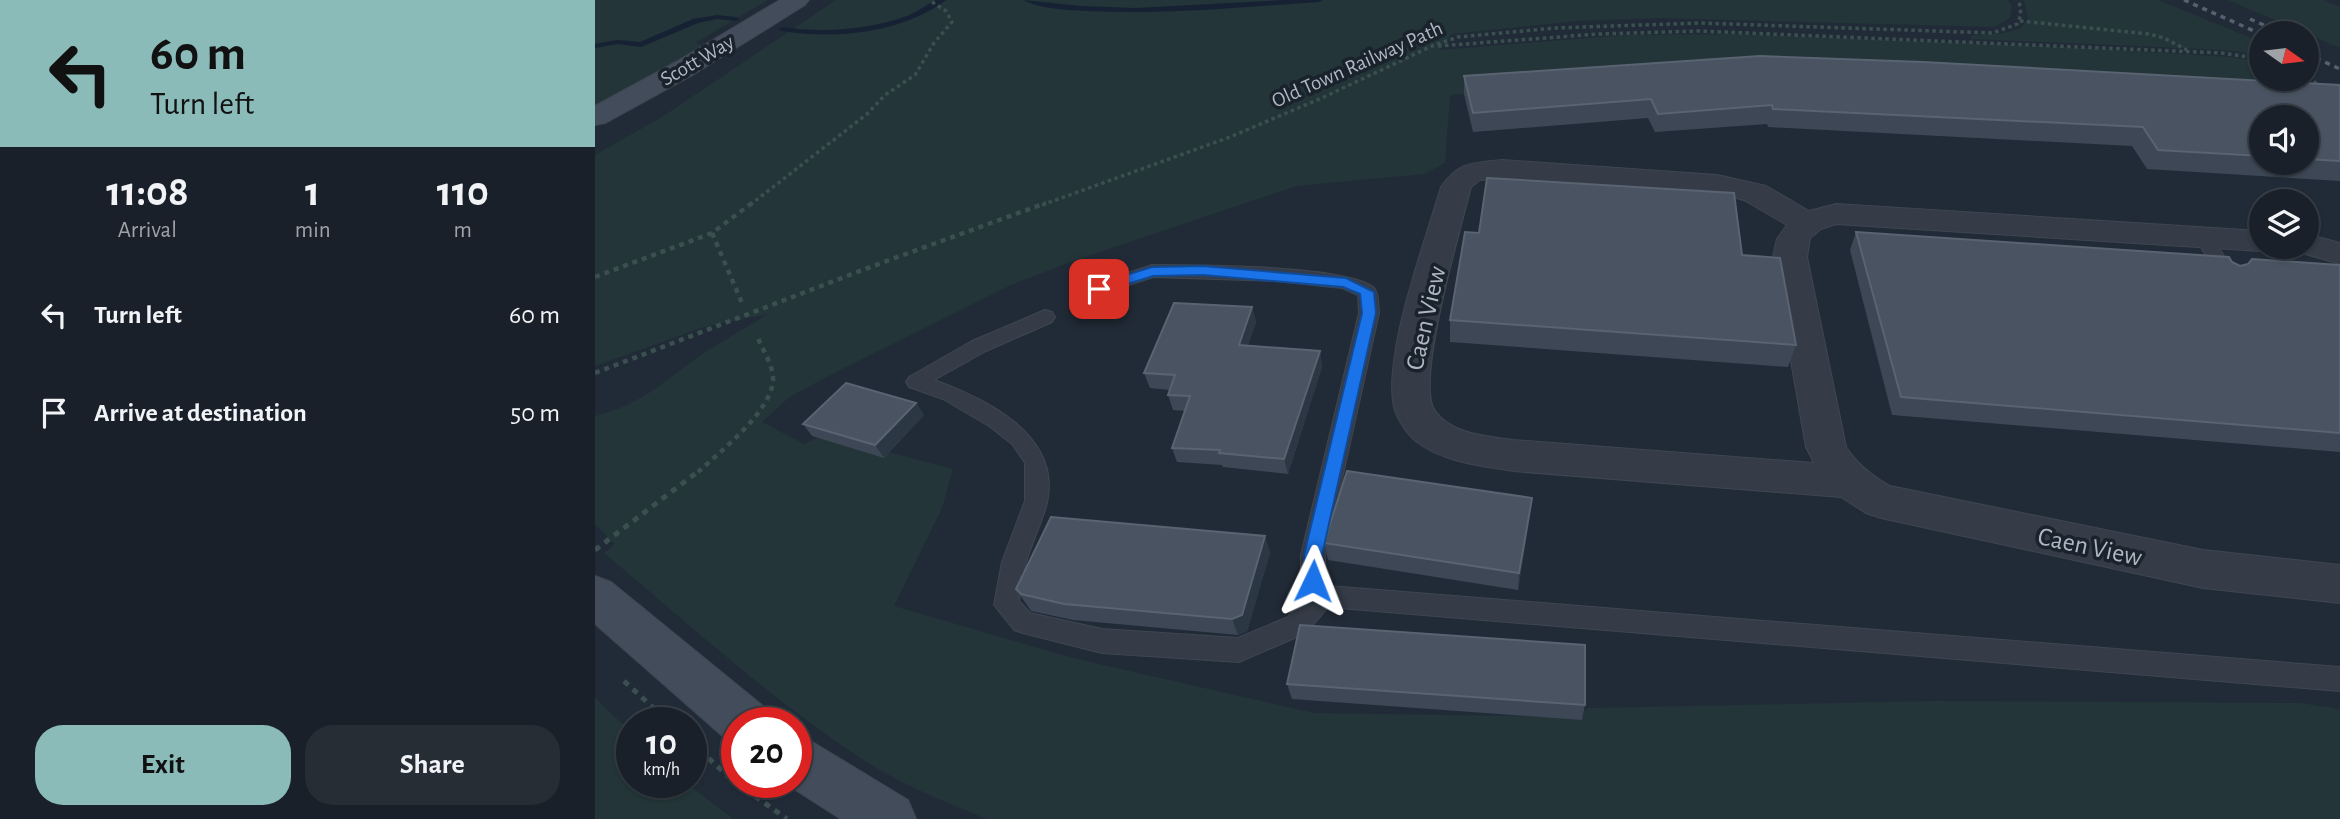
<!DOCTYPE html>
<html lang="en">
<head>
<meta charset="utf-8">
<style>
  body { margin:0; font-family:"Alegreya Sans",sans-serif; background:#262d35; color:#f1f3f6; height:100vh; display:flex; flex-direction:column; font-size:26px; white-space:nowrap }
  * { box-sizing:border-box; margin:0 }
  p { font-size:23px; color:#9fa3a8 }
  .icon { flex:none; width:38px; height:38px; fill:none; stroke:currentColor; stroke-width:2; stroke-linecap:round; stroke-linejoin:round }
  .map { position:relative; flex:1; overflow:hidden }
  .details { display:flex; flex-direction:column; background:#192029; width:595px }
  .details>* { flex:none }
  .top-card { background:#8bbbb9; color:#111; overflow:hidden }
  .needle { width:46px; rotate:104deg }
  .controls { position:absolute; left:1654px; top:21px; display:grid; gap:14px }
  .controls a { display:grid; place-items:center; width:70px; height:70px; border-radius:50%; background:#192029; box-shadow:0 2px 5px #0004,0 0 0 2px #373e46; font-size:35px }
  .speed { position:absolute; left:21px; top:707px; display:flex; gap:14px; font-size:35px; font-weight:700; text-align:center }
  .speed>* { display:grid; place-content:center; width:91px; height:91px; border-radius:50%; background:#192029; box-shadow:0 2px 5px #0004,0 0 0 2px #373e46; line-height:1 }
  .speed small { font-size:18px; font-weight:400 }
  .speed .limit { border:10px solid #d22; background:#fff; color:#111 }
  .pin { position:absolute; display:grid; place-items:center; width:60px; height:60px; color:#fff; margin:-30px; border-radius:14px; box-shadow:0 4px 10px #0006 }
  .me { position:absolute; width:77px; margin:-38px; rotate:2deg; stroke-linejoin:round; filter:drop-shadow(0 0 5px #0008) }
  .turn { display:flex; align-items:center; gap:24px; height:147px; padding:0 35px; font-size:32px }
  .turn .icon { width:91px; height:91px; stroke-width:2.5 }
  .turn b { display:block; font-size:49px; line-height:60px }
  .eta { display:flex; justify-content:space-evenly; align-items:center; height:119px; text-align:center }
  .eta b { font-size:42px; font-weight:600; line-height:49px }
  .button { display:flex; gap:14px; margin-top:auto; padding:14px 35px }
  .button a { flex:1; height:80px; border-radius:28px; background:#8bbbb9; color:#111; font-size:28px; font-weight:600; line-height:80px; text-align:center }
  .button a+a { background:#262d35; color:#f1f3f6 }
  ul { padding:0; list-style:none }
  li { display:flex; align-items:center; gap:21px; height:98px; padding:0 35px }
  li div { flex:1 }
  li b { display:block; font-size:26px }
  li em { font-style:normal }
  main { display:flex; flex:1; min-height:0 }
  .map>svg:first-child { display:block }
</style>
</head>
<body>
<main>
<section class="details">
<div class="top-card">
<div class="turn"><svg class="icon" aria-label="left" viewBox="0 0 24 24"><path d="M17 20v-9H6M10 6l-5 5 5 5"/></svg><div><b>60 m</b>Turn left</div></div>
</div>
<div class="eta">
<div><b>11:08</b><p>Arrival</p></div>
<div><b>1</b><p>min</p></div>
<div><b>110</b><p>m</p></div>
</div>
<ul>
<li><svg class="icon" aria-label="left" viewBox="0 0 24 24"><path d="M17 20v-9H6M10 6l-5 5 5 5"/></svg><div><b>Turn left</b></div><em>60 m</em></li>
<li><svg class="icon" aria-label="arrive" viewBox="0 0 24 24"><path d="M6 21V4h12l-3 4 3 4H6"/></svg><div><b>Arrive at destination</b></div><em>50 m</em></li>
</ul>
<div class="button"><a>Exit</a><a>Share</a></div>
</section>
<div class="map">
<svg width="1745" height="819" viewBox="0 0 1745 819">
  <rect width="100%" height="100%" fill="#212b37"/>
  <g fill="#233538">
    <path d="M0,0H173L100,43L111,46L0,107Z"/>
    <path d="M241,0H1413L1417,6L1415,18L1399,27L1065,18L981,21L857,34L845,50L1030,35L1141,34L1487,48L1636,57L1666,62V79H1707L1745,97L1005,81L855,95L850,163L829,174L701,186L481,260L416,285L247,369L196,396L167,422L209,444L229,435L358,469L347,508L299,606L478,658L719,713L981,717L993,708L1341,701L1706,703L1745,709V819H392C350,802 305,784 267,759C175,699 93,623 9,553L20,544L0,524V416C48,405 73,377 112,351C132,338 153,326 173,314L109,327L0,366V155L67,117Z"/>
    <path d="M1429,0H1563L1666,42V56L1641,51L1610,49L1376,39L1375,36L1409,33L1426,28L1433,18Z"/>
    <path d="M1633,0H1729L1745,7V48Z"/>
    <path d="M0,698L37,733V782H90L138,819H0Z"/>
  </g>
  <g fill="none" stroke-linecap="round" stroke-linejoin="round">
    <g fill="#162233" fill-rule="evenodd">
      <path d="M341,0H351C307,33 240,40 187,31L183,29L187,27C228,33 273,30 312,16C322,12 331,5 341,0Z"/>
      <path d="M428,0L486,6L540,8L690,0H728L724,2C647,7 569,15 491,11C472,10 445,9 428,0Z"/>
      <path d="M122,15L141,17L145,19L141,21L122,19L103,23L46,47L22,44L0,48V44L22,40L45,42L98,19Z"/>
    </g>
    <defs>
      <g id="lane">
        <path d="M1609,232L1615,234L1641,275L1638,279L1632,281L1626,279L1600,238Z"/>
        <path d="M557,265C599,265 749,265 778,287C784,292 783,306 784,313L730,555V579L734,586L1745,667V691L733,607L711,633L644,662L507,653L428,633L419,630L399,605L407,562L430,501V463L417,444L394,426L348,399L314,387L311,382L314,377L377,341L450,310L457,312L460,317L457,322L391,351L339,380C391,399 467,435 452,503C447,522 438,540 432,559C428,572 426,587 424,601L435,613L507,629L643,638L693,617L713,594L706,581V555L764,313L763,295L747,288L681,281L558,277L504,295L497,293L495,289L497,285Z"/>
      </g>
      <g id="street">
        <path d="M907,160L1122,175L1171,186L1214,211L1241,204L1666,231V247L1677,248L1666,251L1241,224L1226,229L1215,238L1212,257L1251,447C1262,464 1277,476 1295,486L1608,550L1745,565V603L1608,588L1286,518L1271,513L1246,497L918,471C887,466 848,462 822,442C811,433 799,415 798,401C791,346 830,242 846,187C864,161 878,163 907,160ZM907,178L1122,193L1149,200L1192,225L1182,239L1178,257L1211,447L1219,463L918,440C892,436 858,435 840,411C819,384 867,224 876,187L885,180Z"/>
        <path d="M1712,234L1745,243V264L1700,251L1698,247H1712Z"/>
      </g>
      <g id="secondary">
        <path d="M185,0H214L210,5L99,74L10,123L0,125V106L81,62Z"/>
        <path d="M0,576L16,582L168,706L175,723H142V744L132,740L0,624Z"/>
        <path d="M201,736L219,743L313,800L321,819H246L188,782H201Z"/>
      </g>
    </defs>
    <use href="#lane" stroke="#3e4651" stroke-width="2"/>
    <use href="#street" stroke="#3e4651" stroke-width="2"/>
    <use href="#secondary" stroke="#3e4651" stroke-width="2"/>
    <g stroke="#3c4f50" stroke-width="3.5" stroke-dasharray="3.5 3.5" stroke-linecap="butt">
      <path d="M1425,21L1554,34L1569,38L1592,50"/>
      <path d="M843,46L1004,34L1104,31L1627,53L1666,59"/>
      <path d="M1712,79L1728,86"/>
      <path d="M155,205L272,114L290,95L320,75L339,43L357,22L351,11L334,0"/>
      <path d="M447,205L635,137L729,97L837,46L863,37L960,28L1105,23L1398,33L1422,24L1426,15L1424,0"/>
    </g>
    <g stroke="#3c4f50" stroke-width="4.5" stroke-dasharray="5 5" stroke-linecap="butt">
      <path d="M117,233L147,303"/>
      <path d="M0,277L117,233L157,203"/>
      <path d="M0,373L278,266L451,203"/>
      <path d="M103,472C125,452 178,410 178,379C178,365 168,351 163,338"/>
    </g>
    <g stroke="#3c4f50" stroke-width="5" stroke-dasharray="6 6" stroke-linecap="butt">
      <path d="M0,550L105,470"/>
      <path d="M29,681L75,723"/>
      <path d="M96,742L136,779L192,819"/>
    </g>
    <use href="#lane" fill="#353c47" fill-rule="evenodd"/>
    <use href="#street" fill="#353c47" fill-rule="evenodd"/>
    <use href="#secondary" fill="#434c5a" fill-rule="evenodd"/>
    <g stroke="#57606e" stroke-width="3.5" stroke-dasharray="5 5" stroke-linecap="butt">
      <path d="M1589,0L1666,34"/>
      <path d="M1655,19L1687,33"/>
      <path d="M1712,54L1745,69"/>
    </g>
  </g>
  <g fill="#3d4755" fill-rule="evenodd">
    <path d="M869,76L1745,85V181L1552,169L1537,146L1173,127L1172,124L1060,132L1053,118L878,132L869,94ZM1666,117H1712V163H1666Z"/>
    <path d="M1261,232L1637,262L1645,266L1745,265V452L1297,415L1255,250Z"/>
    <path d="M1147,255L1201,345L1193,367L855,342V320Z"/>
    <path d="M657,307L661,322L653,345L725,351L727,367L693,474L628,467L627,465L582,462L577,448L590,411L578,410L573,395L575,390L555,388L549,373Z"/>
    <path d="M321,403L329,415L289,458L217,436L208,424Z"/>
    <path d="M935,515L923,590L733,560L729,543Z"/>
    <path d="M670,536L675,553L652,631L643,635L478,620L436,611L421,589Z"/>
    <path d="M692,684L990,705L987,720L697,699Z"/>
  </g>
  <g fill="#2c3744">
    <path d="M657,307L661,322L648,360L644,345Z"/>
    <path d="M725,351L727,367L693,474L689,459Z"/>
    <path d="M321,403L329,415L289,458L280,445Z"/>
    <path d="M937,498L935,515L923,590L924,573Z"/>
    <path d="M670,536L675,553L652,631L643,635L637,619Z"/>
  </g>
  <g fill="#495361" stroke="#596371" stroke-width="2">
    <path d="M1165,56L1328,62L1745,85V161L1712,159V117H1666V156L1563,150L1548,127L1178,109L1177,105L1063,114L1056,99L878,113L869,76Z"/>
    <path d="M892,178L1139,193L1147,255L1185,258L1201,345L855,320L870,232L884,233Z"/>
    <path d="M1261,232L1634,257L1637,262L1645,266L1653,264L1657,259L1745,265V433L1306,397Z"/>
    <path d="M579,303L657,307L644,345L725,351L689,459L624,453L625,450L577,448L595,396L573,395L580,375L549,373Z"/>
    <path d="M251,383L321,403L280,445L208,424Z"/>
    <path d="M752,471L937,498L924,573L729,543Z"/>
    <path d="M456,517L670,536L647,615L637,619L469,604L426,594L421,589Z"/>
    <path d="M705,625L990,645V705L692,684Z"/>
  </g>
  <path fill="#1a73e8" stroke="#114b97" stroke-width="2" d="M608,266L751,278L779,292L781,313L727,555L728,581L725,586L718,589L712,586L709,581V555L767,313L765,294L748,287L608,275L558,276L504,293L497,289L499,285L557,267Z"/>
  <g text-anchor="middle" stroke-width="7" stroke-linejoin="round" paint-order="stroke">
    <g font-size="21" fill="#afb7c4" stroke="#1a222c">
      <text transform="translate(102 60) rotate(-30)" y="7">Scott Way</text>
      <text transform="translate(762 64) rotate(-24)" y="7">Old Town Railway Path</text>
    </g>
    <g font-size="26" fill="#afb7c4" stroke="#1a222c">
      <text transform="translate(830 318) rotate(-77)" y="9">Caen View</text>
      <text transform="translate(1495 546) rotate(12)" y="9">Caen View</text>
    </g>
  </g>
</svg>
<div class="controls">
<a><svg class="needle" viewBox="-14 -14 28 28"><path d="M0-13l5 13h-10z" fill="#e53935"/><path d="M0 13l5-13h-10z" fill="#9fa3a8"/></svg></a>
<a><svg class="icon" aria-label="sound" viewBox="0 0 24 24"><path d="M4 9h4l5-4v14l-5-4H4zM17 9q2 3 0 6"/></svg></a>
<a><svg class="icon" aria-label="layers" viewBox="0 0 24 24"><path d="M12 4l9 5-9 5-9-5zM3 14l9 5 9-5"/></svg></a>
</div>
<div class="speed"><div>10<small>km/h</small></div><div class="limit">20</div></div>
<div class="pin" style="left:504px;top:289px;background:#d93025"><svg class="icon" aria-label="arrive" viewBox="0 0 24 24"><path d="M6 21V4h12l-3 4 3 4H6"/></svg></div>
<svg class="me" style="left:718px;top:581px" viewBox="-20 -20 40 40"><path d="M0-17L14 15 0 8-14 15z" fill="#1a73e8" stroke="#fff" stroke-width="4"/></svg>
</div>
</main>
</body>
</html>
